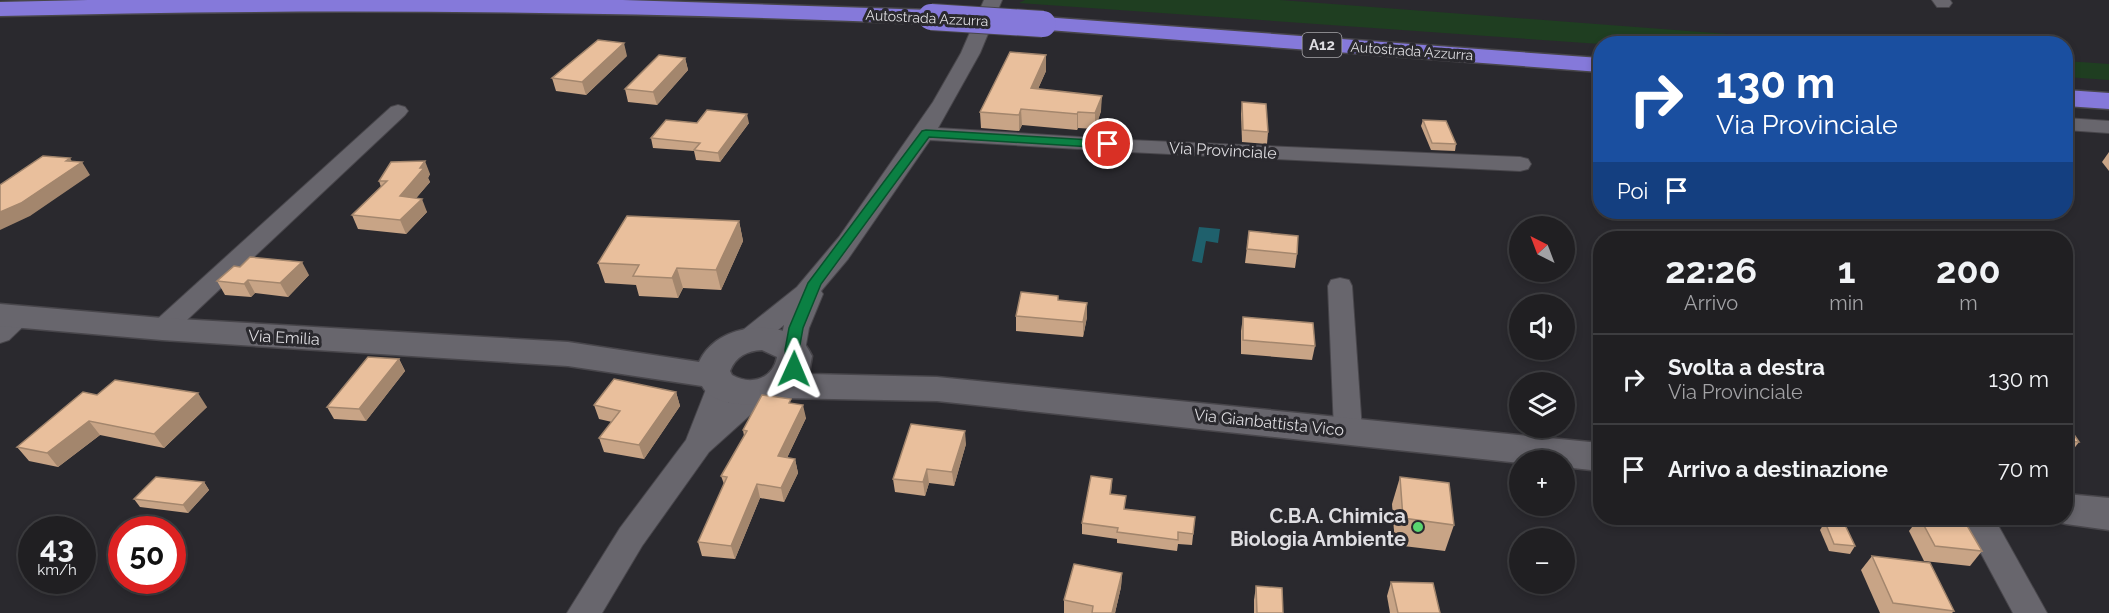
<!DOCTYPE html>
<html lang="it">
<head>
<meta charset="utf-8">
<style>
  body { margin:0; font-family:Raleway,sans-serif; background:#2d2c2f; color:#f1f3f6; height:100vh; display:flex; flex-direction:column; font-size:22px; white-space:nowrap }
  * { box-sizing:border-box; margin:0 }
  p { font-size:20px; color:#a2a2a5 }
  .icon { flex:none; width:33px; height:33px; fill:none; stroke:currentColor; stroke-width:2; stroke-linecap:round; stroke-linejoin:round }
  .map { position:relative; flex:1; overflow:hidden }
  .side { position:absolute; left:1593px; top:231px; width:480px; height:294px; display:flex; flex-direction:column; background:#201f22; border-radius:24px; box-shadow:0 3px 9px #0003,0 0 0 2px #3d3d40 }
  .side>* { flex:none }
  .guide { position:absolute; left:1593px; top:36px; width:480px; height:183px; border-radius:24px; box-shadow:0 3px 9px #0003,0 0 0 2px #3d3d40; background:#1a4fa0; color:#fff; overflow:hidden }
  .needle { width:39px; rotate:318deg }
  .tools { position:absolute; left:1509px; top:216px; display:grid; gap:12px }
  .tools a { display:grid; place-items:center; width:66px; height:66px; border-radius:50%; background:#201f22; box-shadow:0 3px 9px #0003,0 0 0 2px #3d3d40; font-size:30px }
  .speed { position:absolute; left:18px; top:516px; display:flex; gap:12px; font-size:30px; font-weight:700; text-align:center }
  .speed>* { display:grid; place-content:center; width:78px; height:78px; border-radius:50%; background:#201f22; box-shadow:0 3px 9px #0003,0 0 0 2px #3d3d40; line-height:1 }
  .speed small { font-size:15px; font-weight:400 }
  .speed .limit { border:9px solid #d22; background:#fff; color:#111 }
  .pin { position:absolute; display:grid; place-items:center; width:51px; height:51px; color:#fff; margin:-26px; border:3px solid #fff; border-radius:50%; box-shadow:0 2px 6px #0007 }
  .me { position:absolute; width:66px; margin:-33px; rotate:1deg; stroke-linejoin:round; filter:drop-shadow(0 0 4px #0008) }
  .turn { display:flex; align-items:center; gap:21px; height:126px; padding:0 24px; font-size:27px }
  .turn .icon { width:78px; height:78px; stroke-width:2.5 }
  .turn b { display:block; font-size:42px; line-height:51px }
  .then { display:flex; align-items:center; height:57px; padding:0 24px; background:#0003; gap:12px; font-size:22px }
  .eta { display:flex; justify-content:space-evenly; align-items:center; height:102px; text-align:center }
  .eta b { font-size:36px; font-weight:700; line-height:42px }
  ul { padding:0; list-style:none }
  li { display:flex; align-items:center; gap:18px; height:90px; padding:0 24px; border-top:2px solid #3d3d40 }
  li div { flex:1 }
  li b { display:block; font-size:22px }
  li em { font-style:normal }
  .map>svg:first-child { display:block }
</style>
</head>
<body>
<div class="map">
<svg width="2109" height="613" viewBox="0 0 2109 613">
  <rect width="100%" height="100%" fill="#2a292e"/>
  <g fill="#1f3e21">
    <path d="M1025,0H1280L1847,43L1600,44L1019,3Z"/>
    <path d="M2066,61L2109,64V80L2066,77Z"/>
  </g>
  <path fill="#1f606c" d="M1199,227L1220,229L1218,243L1206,241L1202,263L1192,261Z"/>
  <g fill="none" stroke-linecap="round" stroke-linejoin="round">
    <defs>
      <g id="minor">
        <path d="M984,0H1002L980,53L938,128L1129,140L1520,157L1528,159L1531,164L1528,169L1520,171L1129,152L930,140L848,259L821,291L823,294L809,328L805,350L801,356L792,359L783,356L779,350L784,325C770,336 757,351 738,346L734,340L738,334L797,287L839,237L933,102L961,53Z"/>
        <path d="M1932,0H1950L1952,3L1949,7H1937Z"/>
        <path d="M398,105L405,107L408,111L405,115L171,335L162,338L153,335L149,329L153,323L391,107Z"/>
        <path d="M2066,118L2109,121V133L2066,130Z"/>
        <path d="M1340,278L1349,280L1352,286L1362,430L1358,437L1348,440L1338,437L1334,430L1328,286L1331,280Z"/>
        <path d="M20,309L29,311L33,317L9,340L0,343V320L11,311Z"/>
        <path d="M720,376L730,379L734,386L728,403C741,391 750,380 768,385L772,392L768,399L709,452L642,546L602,613H567L620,528L686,440L710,379Z"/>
        <path d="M1962,518H1994L2047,613H2013Z"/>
      </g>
      <g id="secondary">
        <path d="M0,304L162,318L568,342L699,362C715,327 766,319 798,337C804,341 809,350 812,356L809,374L937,377L1600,443V471L1564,467V460H1520V463L937,401L781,398C760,407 715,409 702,386L568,366L162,340L0,326ZM762,350L777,357C773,379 751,386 732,375L730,371C736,356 747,351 762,350Z"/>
        <path d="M2066,494L2109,498V530L2066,524L2052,520L2051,518H2066Z"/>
      </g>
      <g id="motorway">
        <path d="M88,0H623L931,10L939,12L943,17L939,22L931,24C621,11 311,8 0,16V2Z"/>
        <path d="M1043,17L1600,58V72L1035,29L1031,24L1035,19Z"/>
        <path d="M2066,90L2109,93V109L2066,106Z"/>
      </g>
    </defs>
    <use href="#minor" stroke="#48464b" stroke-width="2"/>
    <use href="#secondary" stroke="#48464b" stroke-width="3"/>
    <use href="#motorway" stroke="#48464b" stroke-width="3"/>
    <use href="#minor" fill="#68666d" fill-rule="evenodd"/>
    <use href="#secondary" fill="#68666d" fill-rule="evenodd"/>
    <use href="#motorway" fill="#8579da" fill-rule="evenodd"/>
    <defs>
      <path id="motorway-bridge" d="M931,17L1043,24"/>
    </defs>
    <use href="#motorway-bridge" stroke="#48464b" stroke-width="28" stroke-linecap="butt"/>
    <use href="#motorway-bridge" stroke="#8579da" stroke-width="26"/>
  </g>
  <g fill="#c8a486">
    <path d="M1046,55V71L1038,89L1101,111L1095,129L1078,128L1077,130L1022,125L1019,131L981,128L980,112Z"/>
    <path d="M627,56L586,95L556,91L552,78Z"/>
    <path d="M685,58L688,70L657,105L628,102L625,89Z"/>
    <path d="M1242,102L1268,132L1267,144L1242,142L1241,114Z"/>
    <path d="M1423,120L1456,144L1455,151L1431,150L1421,126Z"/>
    <path d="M697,123H749L720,162L696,160L694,151L653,148L651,138Z"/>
    <path d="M2109,152V171L2102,162Z"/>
    <path d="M430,174L428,178L430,182L416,198L427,212L406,234L358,229L352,215L381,187L379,181Z"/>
    <path d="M739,221L743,241L721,290L683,288L678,298L639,296L636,285L605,283L598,263Z"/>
    <path d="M1249,231L1297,254L1295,268L1245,263Z"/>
    <path d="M309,275L288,297L255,293L251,297L225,295L217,281Z"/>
    <path d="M1058,300L1087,303V317L1083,337L1016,331V316Z"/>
    <path d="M1243,317L1315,346L1312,360L1241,354V331Z"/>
    <path d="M399,359L405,371L366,421L334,419L327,407Z"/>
    <path d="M676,392L680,406L644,459L604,452L599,438L612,422L599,419L594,405Z"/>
    <path d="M97,395L207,407L164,448L100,435L58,467L29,461L17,447Z"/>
    <path d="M792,403L806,418L787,458L795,459L798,473L784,502L760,498L735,559L702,556L698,542L724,484L721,476L744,436L743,430Z"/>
    <path d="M2066,423L2079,442L2066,459Z"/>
    <path d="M966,444L954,486L929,483L925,496L895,492L893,479Z"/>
    <path d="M1400,477L1454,525L1445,551L1395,545L1392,504Z"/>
    <path d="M1112,479L1111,494L1125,509L1195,517L1192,545L1178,544L1177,551L1117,543V539L1082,534V523Z"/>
    <path d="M204,482L209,490L188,513L140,507L134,499Z"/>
    <path d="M1919,518H1927L1982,551L1970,566L1924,561L1909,531Z"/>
    <path d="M1825,522L1855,546L1850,554L1829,551L1820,530Z"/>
    <path d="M1872,556L1954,611L1952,613H1880L1861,570Z"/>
    <path d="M1122,573L1121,587L1115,613H1064V600Z"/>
    <path d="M1391,582L1440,613H1390L1387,596Z"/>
    <path d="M1256,586L1283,613H1254V600Z"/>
  </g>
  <g fill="#a3866d">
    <path d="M624,43L627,56L586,95L582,82Z"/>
    <path d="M1046,55V71L1031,104V88Z"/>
    <path d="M685,58L688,70L657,105L653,92Z"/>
    <path d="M1102,96L1101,111L1095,129V113Z"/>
    <path d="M1021,109L1022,125L1019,131V115Z"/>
    <path d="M1078,112V128L1077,130V114Z"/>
    <path d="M747,114L749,123L720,162L718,153Z"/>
    <path d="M70,158L75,167L82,162L90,175L30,216L0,230V212Z"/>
    <path d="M425,161L430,174L428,178L430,182L406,210L400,196Z"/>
    <path d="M422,199L427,212L406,234L400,220Z"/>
    <path d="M739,221L743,241L721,290L716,270Z"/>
    <path d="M302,262L309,275L288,297L280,283Z"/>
    <path d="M677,268L683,288L678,298L672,278Z"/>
    <path d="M248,280L255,293L251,297L244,284Z"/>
    <path d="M1087,303V317L1083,337V322Z"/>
    <path d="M399,359L405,371L366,421L359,409Z"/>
    <path d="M676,392L680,406L644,459L639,445Z"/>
    <path d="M198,393L207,407L164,448L154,434Z"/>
    <path d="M803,405L806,418L781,470L778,456Z"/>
    <path d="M89,421L100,435L58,467L47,453Z"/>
    <path d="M965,431L966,444L954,486L952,472Z"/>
    <path d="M795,459L798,473L784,502L781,488Z"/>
    <path d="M927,469L929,483L925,496L923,482Z"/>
    <path d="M204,482L209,490L188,513L183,505Z"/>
    <path d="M757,484L760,498L735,559L731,546Z"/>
    <path d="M1122,573L1121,587L1115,613H1112Z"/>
  </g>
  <g fill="#e9bf9c" stroke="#a3866d" stroke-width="1.5">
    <path d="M598,40L624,43L582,82L552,78Z"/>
    <path d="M1010,52L1046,55L1031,88L1102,96L1095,113L1078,112L1077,114L1021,109L1019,115L980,112Z"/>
    <path d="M659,55L685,58L653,92L625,89Z"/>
    <path d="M1242,102L1266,104L1268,132L1243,130Z"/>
    <path d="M707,110L747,114L718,153L694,150L700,143L651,138L666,120L697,123Z"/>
    <path d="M1423,120L1446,121L1456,144L1432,143Z"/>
    <path d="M43,156L70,158L66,161L82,162L21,203L0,212V185Z"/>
    <path d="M425,161L420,168H424L400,196L422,199L400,220L352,215L387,181H379L391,162Z"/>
    <path d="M627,216L739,221L716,270L677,268L672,278L633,276L639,265L598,263Z"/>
    <path d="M1249,231L1298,236L1297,254L1247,249Z"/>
    <path d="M250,257L302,262L280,283L248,280L244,284L217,281L234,266L240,267Z"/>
    <path d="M1021,292L1058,296V300L1087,303L1083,322L1016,316Z"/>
    <path d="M1243,317L1313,323L1315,346L1243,340Z"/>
    <path d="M368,357L399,359L359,409L327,407Z"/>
    <path d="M614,379L676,392L639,445L599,438L620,411L594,405Z"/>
    <path d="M115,380L198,393L154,434L89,421L47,453L17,447L83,392L97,395Z"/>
    <path d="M762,395L791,399L789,403L803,405L778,456L795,459L781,488L757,484L731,546L698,542L727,477L721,476L747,431L743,430Z"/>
    <path d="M2066,423L2079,442L2066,441Z"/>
    <path d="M911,424L965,431L952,472L927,469L923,482L893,479Z"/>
    <path d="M1091,476L1112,479L1110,494L1126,496L1124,509L1195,517L1193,534L1178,532V540L1117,532L1118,528L1082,523Z"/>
    <path d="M156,477L204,482L183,505L134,499Z"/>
    <path d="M1400,477L1449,483L1454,525L1403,518Z"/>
    <path d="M1920,518L1965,522L1982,551L1935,546Z"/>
    <path d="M1825,522L1845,525L1855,546L1834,544Z"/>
    <path d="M1872,556L1930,563L1954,611L1893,603Z"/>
    <path d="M1074,564L1122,573L1112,613H1092L1093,606L1064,600Z"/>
    <path d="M1391,582L1433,583L1440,613H1398Z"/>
    <path d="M1256,586L1282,588L1283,613H1257Z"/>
  </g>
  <path fill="#0b8043" stroke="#07532c" stroke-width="1.5" d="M926,130L1108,141L1114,144L1108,148L929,137L821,284L803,328L799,350L803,362L799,372H788L785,350L789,328L808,283L922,131Z"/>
  <circle fill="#59d56f" stroke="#2a292e" stroke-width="2" cx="1418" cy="527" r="6"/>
  <g text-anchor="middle" stroke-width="6" stroke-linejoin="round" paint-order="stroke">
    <g font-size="14" fill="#dedde1" stroke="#2a292e">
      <text transform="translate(927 18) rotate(3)" y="5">Autostrada Azzurra</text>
      <text transform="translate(1412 51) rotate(4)" y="5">Autostrada Azzurra</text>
    </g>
    <rect fill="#2a292e" stroke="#a8a7ab" stroke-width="1.5" x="1302.5" y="33" width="39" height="24" rx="4.5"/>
    <g font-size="15" font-weight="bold" fill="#dedde1">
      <text x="1322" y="50">A12</text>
    </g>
    <g font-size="16" fill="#dedde1" stroke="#2a292e">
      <text transform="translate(1223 150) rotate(3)" y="6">Via Provinciale</text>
      <text transform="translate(284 337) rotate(3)" y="6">Via Emilia</text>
      <text transform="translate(1269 422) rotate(6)" y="6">Via Gianbattista Vico</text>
    </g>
    <g font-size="20" font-weight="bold" fill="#dedde1" stroke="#2a292e" text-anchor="end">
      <text x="1406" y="523">C.B.A. Chimica<tspan x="1406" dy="23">Biologia Ambiente</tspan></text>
    </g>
  </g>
</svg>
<div class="tools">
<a><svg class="needle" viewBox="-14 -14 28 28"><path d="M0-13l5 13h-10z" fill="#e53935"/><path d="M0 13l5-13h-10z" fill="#a2a2a5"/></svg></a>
<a><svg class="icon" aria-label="sound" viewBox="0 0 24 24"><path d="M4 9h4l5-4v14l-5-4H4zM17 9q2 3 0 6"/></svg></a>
<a><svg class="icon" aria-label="layers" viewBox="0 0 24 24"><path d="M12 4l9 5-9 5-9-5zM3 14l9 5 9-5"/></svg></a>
<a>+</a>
<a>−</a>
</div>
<div class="speed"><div>43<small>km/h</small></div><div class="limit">50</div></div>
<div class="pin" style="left:1108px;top:144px;background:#d93025"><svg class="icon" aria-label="arrive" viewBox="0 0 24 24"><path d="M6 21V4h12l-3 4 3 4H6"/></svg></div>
<svg class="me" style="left:794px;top:369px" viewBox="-20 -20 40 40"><path d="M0-17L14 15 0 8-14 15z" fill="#0b8043" stroke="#fff" stroke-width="4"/></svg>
<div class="guide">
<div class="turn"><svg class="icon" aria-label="right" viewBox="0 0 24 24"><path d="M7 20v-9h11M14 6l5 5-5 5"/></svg><div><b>130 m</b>Via Provinciale</div></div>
<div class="then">Poi<svg class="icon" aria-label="arrive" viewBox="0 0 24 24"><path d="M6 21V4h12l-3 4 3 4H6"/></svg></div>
</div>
<section class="side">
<div class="eta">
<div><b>22:26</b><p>Arrivo</p></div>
<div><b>1</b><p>min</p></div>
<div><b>200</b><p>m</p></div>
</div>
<ul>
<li><svg class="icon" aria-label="right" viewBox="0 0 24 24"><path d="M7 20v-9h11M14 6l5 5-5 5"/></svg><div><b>Svolta a destra</b><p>Via Provinciale</p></div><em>130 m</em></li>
<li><svg class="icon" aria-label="arrive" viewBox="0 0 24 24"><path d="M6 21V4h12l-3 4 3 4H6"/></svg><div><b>Arrivo a destinazione</b></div><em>70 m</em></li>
</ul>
</section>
</div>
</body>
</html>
